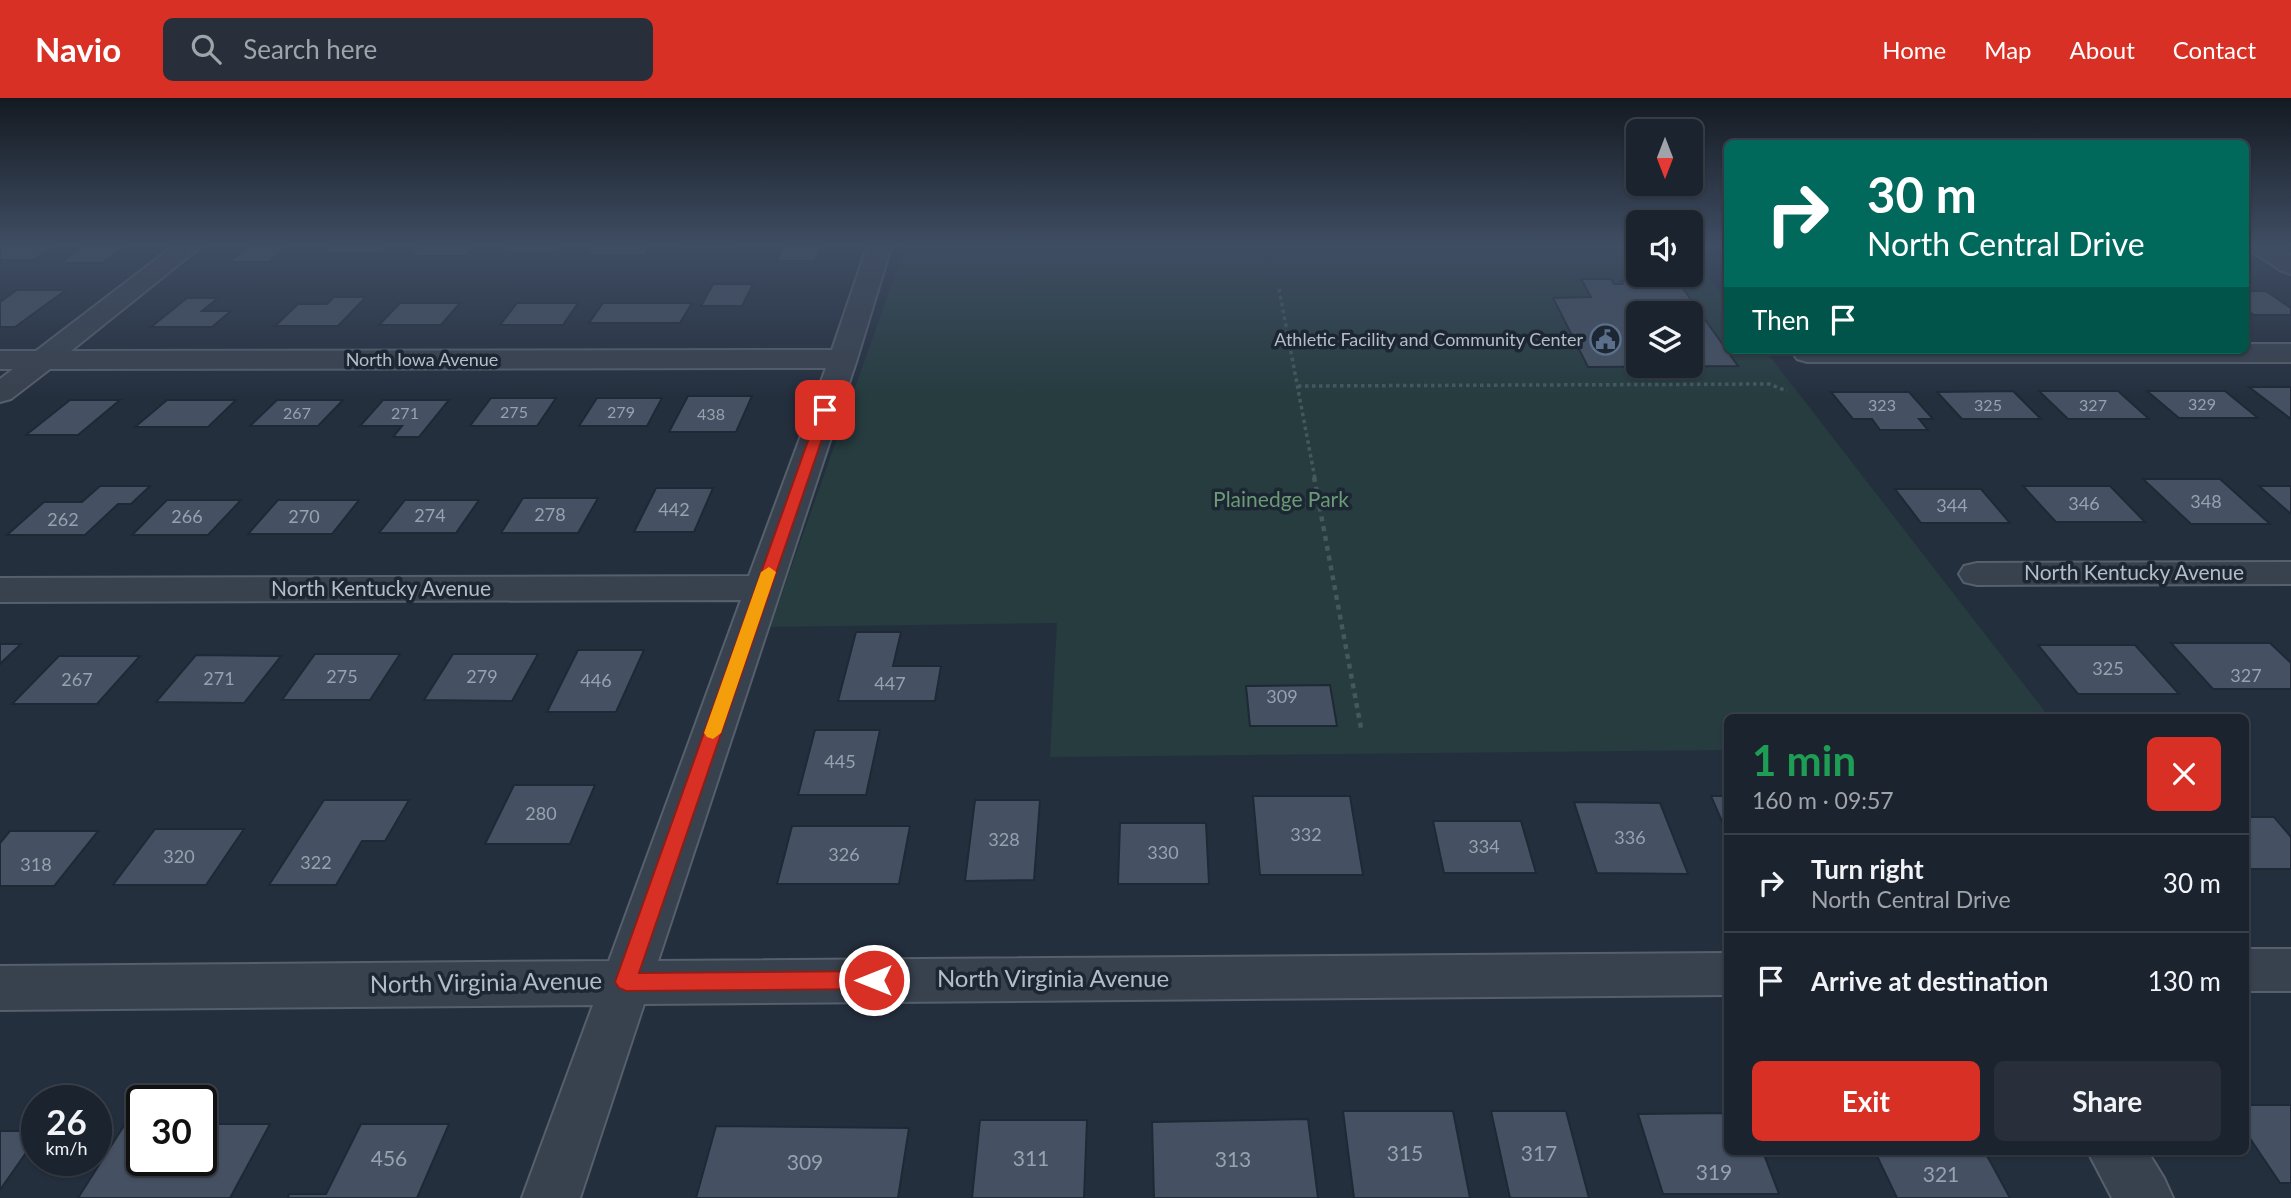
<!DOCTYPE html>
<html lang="en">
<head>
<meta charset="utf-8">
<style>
  body { margin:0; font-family:Lato,sans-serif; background:#282f3a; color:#f1f3f6; height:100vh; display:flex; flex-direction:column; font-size:26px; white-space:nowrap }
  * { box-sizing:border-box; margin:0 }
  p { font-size:23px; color:#a0a4aa }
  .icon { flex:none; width:38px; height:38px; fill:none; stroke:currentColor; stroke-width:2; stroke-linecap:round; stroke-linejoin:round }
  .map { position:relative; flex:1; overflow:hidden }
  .side { position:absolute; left:1724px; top:616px; width:525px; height:441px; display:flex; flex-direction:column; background:#1b232e; border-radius:10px; box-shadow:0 2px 5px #0004,0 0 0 2px #39404a }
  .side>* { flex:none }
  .banner { position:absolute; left:1724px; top:42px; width:525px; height:214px; border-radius:10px; box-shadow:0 2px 5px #0004,0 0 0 2px #39404a; background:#00695c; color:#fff; overflow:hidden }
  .needle { width:46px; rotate:180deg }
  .tools { position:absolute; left:1626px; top:21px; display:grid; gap:14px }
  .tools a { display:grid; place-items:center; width:77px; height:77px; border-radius:10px; background:#1b232e; box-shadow:0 2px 5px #0004,0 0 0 2px #39404a; font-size:35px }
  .speed { position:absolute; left:21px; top:987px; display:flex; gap:14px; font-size:35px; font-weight:700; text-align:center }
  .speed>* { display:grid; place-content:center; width:91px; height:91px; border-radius:50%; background:#1b232e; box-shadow:0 2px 5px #0004,0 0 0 2px #39404a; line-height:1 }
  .speed small { font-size:18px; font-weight:400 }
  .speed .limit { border:4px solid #111; border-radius:10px; background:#fff; color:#111 }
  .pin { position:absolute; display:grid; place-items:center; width:60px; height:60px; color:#fff; margin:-30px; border-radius:14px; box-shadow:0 4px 10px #0006 }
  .me { position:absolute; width:77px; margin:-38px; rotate:270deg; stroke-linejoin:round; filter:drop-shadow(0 0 5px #0008) }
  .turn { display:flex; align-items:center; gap:24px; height:147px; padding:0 28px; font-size:32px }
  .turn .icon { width:91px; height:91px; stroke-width:2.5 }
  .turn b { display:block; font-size:49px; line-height:60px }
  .then { display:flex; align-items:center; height:66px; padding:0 28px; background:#0003; gap:14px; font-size:26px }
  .round { display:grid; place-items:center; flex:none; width:74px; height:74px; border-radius:10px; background:#282f3a }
  .summary { display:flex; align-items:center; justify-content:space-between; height:119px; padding:0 28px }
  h1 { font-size:42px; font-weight:700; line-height:52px; color:#1e9e55 }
  .primary-button { display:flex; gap:14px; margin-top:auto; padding:14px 28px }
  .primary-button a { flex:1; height:80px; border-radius:10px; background:#d93025; color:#fff; font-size:28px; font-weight:700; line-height:80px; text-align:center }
  .primary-button a+a { background:#282f3a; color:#f1f3f6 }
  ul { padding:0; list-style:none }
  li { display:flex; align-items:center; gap:21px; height:98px; padding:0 28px; border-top:2px solid #39404a }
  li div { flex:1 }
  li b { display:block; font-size:26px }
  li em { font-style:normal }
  header { display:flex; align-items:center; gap:42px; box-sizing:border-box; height:98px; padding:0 35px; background:#d93025; color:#fff }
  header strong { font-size:33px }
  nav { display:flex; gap:38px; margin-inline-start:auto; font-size:24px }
  .search { width:490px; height:63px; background:#282f3a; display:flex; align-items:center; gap:18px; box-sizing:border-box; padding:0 24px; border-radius:10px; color:#a0a4aa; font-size:26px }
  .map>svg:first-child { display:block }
</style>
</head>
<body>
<header>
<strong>Navio</strong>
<div class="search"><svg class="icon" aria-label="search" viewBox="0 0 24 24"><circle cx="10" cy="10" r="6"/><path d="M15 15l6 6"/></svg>Search here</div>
<nav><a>Home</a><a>Map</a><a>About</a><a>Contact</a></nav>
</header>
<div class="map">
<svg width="2291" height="1100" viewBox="0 0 2291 1100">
  <rect width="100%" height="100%" fill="#242f3e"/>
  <path fill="#263c3f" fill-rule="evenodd" d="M906,146H1638V177H1690L1691,156L1727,203V252H1765L2049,619L1727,620V652L1050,659L1057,525L770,529ZM1638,215H1690V268H1638Z"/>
  <g fill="#455162" stroke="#1f2835" stroke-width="2" fill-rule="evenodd">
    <path d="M0,146H57L33,162H0Z"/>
    <path d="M87,146H128L102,165H60Z"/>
    <path d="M251,146H290L269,164H229Z"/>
    <path d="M333,146H389L380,155H323Z"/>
    <path d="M421,146H477L466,158H410Z"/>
    <path d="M509,146H565L558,154H502Z"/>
    <path d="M595,146H652L645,157H587Z"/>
    <path d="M684,146H741L737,153H680Z"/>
    <path d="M784,146H822L815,163H776Z"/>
    <path d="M1699,146H1727V153H1704Z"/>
    <path d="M1581,181H1611L1614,186H1623L1621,183L1677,182L1738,268L1588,269L1553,200L1591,199ZM1638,215H1690V268H1638Z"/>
    <path d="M713,186H753L742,208H701Z"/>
    <path d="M17,192H66L15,229H0V204Z"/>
    <path d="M2245,193H2266L2291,210V217H2254L2245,211Z"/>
    <path d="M334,199H366L338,228H275L298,206H327Z"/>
    <path d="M187,200H218L202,213H231L212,229H151Z"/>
    <path d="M400,205H460L441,227H379Z"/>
    <path d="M517,205H578L563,227H500Z"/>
    <path d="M603,205H692L680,225H589Z"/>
    <path d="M2249,289H2291V321Z"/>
    <path d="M2013,293L2041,321H1962L1937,294Z"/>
    <path d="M2039,293H2118L2149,321H2068Z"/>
    <path d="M2147,293H2225L2258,320H2179Z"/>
    <path d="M1831,294H1909L1933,321H1919L1928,332H1880L1872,321H1853Z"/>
    <path d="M688,298H752L736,334H669Z"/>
    <path d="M491,300H556L537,328H470Z"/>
    <path d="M597,300H662L647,328H579Z"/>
    <path d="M70,302H120L78,337H26Z"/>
    <path d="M167,302H236L208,329H135Z"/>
    <path d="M277,302H343L318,328H250Z"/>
    <path d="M383,302H449L419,339H393L402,328H360Z"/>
    <path d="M2143,381H2220L2270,426H2191Z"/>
    <path d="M100,388H150L131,406H118L85,437H7L44,404H82Z"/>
    <path d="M2023,388H2110L2145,424H2056Z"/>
    <path d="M2259,388H2291V416Z"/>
    <path d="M656,390H713L694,434H634Z"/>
    <path d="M1895,391H1981L2010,425H1921Z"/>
    <path d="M523,400H598L578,435H501Z"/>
    <path d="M167,402H241L208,437H132Z"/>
    <path d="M278,402H359L332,436H248Z"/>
    <path d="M405,402H479L456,435H379Z"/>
    <path d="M856,534H901L893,568H941L935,603H838Z"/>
    <path d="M2171,545H2270L2291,565V591H2213Z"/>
    <path d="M0,546H21L0,566Z"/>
    <path d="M2038,547H2135L2179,596H2078Z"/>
    <path d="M578,552H644L616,614H547Z"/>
    <path d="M315,556H400L370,602H282Z"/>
    <path d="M453,556H538L512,603L424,602Z"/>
    <path d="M196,557L281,558L244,605L156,604Z"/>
    <path d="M59,558H140L97,606H12Z"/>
    <path d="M1330,587L1337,628H1250L1246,588Z"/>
    <path d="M815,632H880L866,697H798Z"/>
    <path d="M514,687H595L570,746H485Z"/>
    <path d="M1253,698H1350L1363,777H1260Z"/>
    <path d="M1711,698H1727V735Z"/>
    <path d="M324,702H409L385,743H362L336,787H269Z"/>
    <path d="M975,702H1040L1034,782L965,783Z"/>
    <path d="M1574,704L1660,705L1688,776L1597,775Z"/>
    <path d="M2245,719H2274L2291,739V771H2245Z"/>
    <path d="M1433,723H1521L1536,775H1444Z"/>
    <path d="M1120,725H1206L1209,786H1118Z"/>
    <path d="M792,728H910L899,786H777Z"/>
    <path d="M155,731H244L206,787H113Z"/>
    <path d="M10,733H98L54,788H0V745Z"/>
    <path d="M2245,1007H2291V1085H2280L2245,1033Z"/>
    <path d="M1343,1013H1453L1470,1100H1354Z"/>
    <path d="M1491,1013H1566L1589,1100H1510Z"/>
    <path d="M1727,1015V1054H1763L1779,1096H1663L1638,1016Z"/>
    <path d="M1308,1021L1318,1100H1154L1152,1024Z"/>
    <path d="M980,1022H1087L1084,1100H972Z"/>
    <path d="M125,1026H142V1062H201V1026H270L230,1100H78Z"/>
    <path d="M361,1026H449L417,1100H288L289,1096H326Z"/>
    <path d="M716,1028L909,1030L898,1100H696Z"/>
    <path d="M0,1033H37V1039L0,1092Z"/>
    <path d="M1875,1054H1985L2010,1100H1897Z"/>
  </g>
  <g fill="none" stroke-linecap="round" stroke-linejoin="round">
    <defs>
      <g id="minor">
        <path d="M176,146H204L71,253L832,252L868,146H892L857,261L658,863L1727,855V897L644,906L580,1100H522L593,907L0,912V868L609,863L741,502L0,504V480L749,478L826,270L50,271L11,301L0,304V281L13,271H0V253H36Z"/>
        <path d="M2245,146H2274L2291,157V176L2282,173L2248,151Z"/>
        <path d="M2245,246H2291V264H1807L1797,261L1793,255L1795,252H2245Z"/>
        <path d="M2291,464V486L1977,487L1964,484L1959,476L1964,468L1977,465Z"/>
        <rect x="2245" y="851" width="46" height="42"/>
        <path d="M2088,1054H2148L2164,1080L2173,1100H2112Z"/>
      </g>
    </defs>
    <use href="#minor" stroke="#565f6c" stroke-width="4"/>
    <g stroke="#44595c" stroke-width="3.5" stroke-dasharray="3.5 3.5" stroke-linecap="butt">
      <path d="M1279,191L1315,381"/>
      <path d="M1298,288L1769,286L1787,293"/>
    </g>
    <path stroke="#44595c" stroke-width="4.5" stroke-dasharray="5 5" stroke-linecap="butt" d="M1314,379L1361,630"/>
    <use href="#minor" fill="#38414e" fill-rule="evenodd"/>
  </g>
  <linearGradient id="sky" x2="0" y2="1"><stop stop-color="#141a22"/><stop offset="0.49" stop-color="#3f4d63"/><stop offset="1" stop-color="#3f4d63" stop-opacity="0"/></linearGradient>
  <rect width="2291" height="300" fill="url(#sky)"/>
  <path fill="#d93025" stroke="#8d1f18" stroke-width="2" d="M825,308L832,312L639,875L874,873L881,876L884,882L881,888L874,891L626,893L619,890L615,884L819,312Z"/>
  <path fill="#f59e0b" d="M769,469L776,474L721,635L713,641L707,639L704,635L761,474Z"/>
  <defs>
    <symbol id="civic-ring" viewBox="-11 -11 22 22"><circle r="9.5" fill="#1d2633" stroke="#5c6f8a" stroke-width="1.5"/><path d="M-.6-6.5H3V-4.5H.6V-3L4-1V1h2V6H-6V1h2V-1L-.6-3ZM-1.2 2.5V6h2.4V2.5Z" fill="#5c6f8a"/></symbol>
  </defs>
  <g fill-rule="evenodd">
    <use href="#civic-ring" x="1588" y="224" width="35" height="35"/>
  </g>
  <g text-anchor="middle" stroke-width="7" stroke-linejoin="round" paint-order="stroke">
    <g font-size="16" fill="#98a1af">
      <text x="2202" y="312">329</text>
      <text x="1882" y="313">323</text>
      <text x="1988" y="313">325</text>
      <text x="2093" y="313">327</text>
      <text x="514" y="320">275</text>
      <text x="621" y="320">279</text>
      <text x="297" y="321">267</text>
      <text x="405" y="321">271</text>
      <text x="711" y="322">438</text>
    </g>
    <g font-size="18" fill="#b4bcc9" stroke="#1d2633" text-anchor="end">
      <text x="1583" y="248">Athletic Facility and Community Center</text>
    </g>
    <g font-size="18" fill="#b4bcc9" stroke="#1d2633">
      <text x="422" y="268">North Iowa Avenue</text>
    </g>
    <g font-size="18" fill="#98a1af">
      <text x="2206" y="410">348</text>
      <text x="2084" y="412">346</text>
      <text x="1952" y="414">344</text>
      <text x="674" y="418">442</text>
      <text x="550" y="423">278</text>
      <text x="430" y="424">274</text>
      <text x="187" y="425">266</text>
      <text x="304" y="425">270</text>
      <text x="63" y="428">262</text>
      <text x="2108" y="577">325</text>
      <text x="2246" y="584">327</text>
      <text x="342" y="585">275</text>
      <text x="482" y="585">279</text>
      <text x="219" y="587">271</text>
      <text x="77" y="588">267</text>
      <text x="596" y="589">446</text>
      <text x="890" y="592">447</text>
      <text x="1282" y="605">309</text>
      <text x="840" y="670">445</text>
      <text x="541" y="722">280</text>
      <text x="1306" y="743">332</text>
      <text x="1630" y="746">336</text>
      <text x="1004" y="748">328</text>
      <text x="1484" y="755">334</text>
      <text x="1163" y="761">330</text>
      <text x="844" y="763">326</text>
      <text x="179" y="765">320</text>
      <text x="316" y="771">322</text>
      <text x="36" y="773">318</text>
    </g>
    <g font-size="21" fill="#6b9a76" stroke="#1d2633">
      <text x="1281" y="409">Plainedge Park</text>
    </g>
    <g font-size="21" fill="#b4bcc9" stroke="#1d2633">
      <text x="2134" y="482">North Kentucky Avenue</text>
      <text x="381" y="498">North Kentucky Avenue</text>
    </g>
    <g font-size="21" fill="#98a1af">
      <text x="1405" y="1063">315</text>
      <text x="1539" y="1063">317</text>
      <text x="389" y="1068">456</text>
      <text x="1031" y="1068">311</text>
      <text x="1233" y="1069">313</text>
      <text x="805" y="1072">309</text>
      <text x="1714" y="1082">319</text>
      <text x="1941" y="1084">321</text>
    </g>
    <g font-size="24" fill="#b4bcc9" stroke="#1d2633">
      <text x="1053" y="889">North Virginia Avenue</text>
      <text transform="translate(486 885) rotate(-1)" y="8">North Virginia Avenue</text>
    </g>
  </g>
</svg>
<div class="tools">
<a><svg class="needle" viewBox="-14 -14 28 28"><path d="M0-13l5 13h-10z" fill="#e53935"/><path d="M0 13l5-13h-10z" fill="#a0a4aa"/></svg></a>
<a><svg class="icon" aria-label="sound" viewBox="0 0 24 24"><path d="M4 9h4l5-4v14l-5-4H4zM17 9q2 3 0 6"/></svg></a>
<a><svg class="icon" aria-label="layers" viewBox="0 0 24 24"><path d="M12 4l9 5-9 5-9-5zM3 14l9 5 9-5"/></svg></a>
</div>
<div class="speed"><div>26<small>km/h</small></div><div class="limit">30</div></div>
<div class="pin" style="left:825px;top:312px;background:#d93025"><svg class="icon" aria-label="arrive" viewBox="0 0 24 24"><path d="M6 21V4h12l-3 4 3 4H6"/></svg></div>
<svg class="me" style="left:874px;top:882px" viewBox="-20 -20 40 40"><circle r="17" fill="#d93025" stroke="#fff" stroke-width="3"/><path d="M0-11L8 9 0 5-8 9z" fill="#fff"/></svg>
<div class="banner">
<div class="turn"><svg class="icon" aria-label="right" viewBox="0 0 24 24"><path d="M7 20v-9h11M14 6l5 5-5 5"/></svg><div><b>30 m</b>North Central Drive</div></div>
<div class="then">Then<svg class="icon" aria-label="arrive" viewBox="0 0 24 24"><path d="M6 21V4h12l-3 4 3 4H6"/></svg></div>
</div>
<section class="side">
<div class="summary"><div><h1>1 min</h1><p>160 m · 09:57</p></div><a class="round" style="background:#d93025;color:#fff"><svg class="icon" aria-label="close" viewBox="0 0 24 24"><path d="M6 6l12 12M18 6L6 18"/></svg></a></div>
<ul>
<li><svg class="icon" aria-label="right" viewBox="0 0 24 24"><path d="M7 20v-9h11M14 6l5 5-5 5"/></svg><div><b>Turn right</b><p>North Central Drive</p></div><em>30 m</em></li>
<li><svg class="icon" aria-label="arrive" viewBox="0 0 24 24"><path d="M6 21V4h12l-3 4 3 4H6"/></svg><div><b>Arrive at destination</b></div><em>130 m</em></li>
</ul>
<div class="primary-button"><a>Exit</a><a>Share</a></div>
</section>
</div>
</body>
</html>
